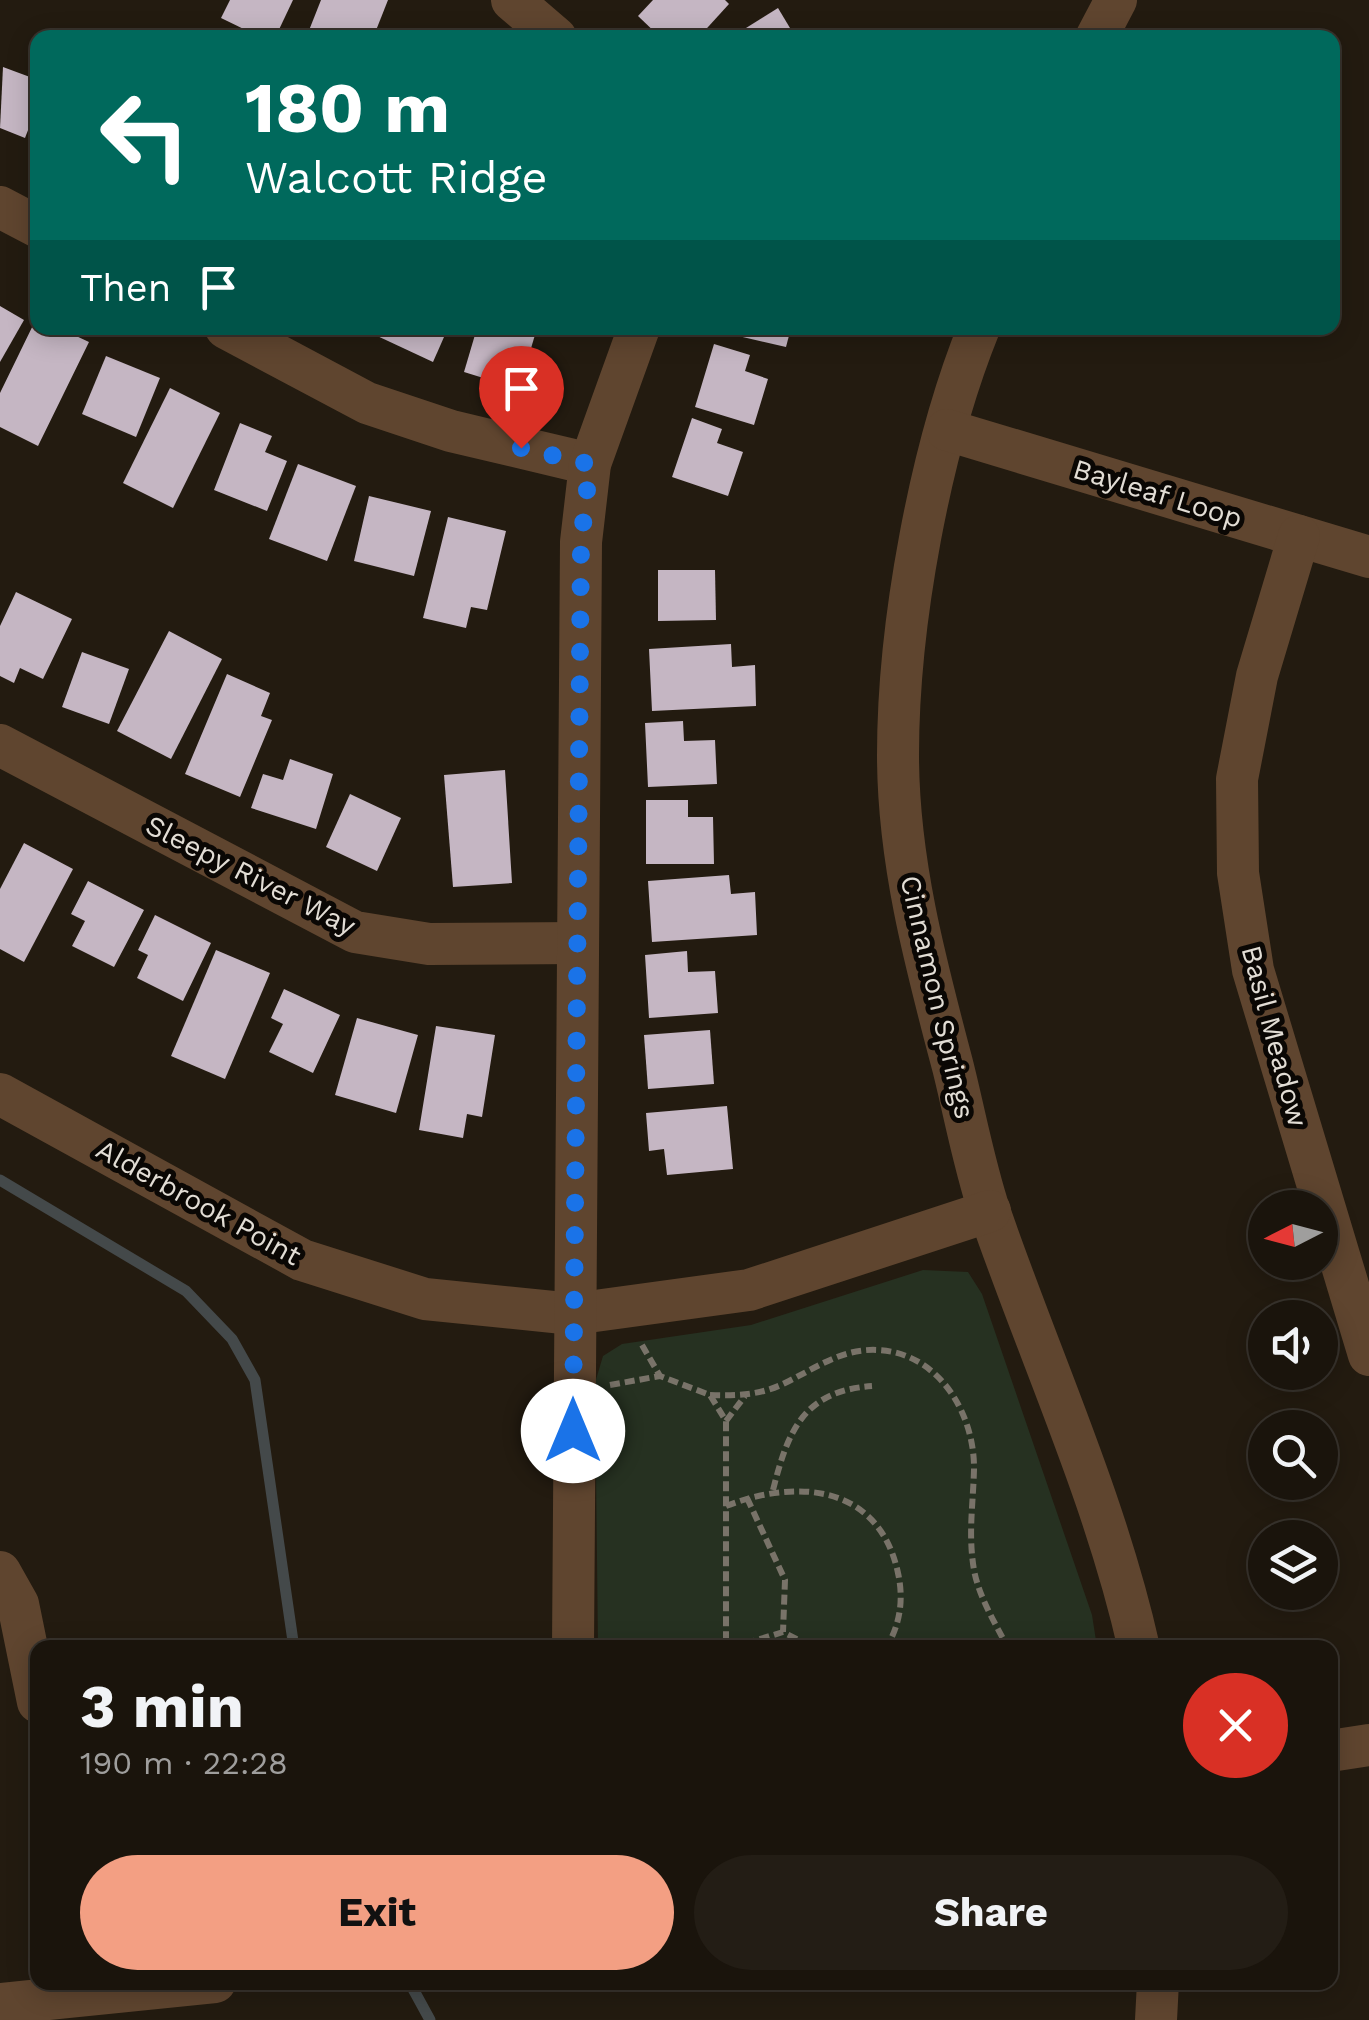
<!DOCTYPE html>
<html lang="en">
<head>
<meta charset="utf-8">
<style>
  body { margin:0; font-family:"Work Sans",sans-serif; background:#231d15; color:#f1f3f6; height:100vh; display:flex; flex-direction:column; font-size:38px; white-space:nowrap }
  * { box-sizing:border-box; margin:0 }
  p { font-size:32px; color:#9f9e9d }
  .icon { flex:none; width:55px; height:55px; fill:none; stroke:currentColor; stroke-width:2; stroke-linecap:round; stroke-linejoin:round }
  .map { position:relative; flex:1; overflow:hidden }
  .side { position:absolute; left:30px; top:1640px; width:1308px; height:350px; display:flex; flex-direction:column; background:#1a140c; border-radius:20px; box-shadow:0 5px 25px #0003,0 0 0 2px #38332d }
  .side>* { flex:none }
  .banner { position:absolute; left:30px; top:30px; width:1310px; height:305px; border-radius:20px; box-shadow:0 5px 25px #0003,0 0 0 2px #38332d; background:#00695c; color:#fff; overflow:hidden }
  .needle { width:65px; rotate:264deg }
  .buttons { position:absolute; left:1248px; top:1190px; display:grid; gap:20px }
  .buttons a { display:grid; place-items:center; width:90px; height:90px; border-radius:50%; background:#1a140c; box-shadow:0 5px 25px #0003,0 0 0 2px #38332d; font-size:50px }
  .pin { position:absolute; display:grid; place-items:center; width:85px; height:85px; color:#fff; margin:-102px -42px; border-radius:50% 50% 50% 0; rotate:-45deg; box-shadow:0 0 10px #0007 }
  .pin .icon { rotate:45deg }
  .me { position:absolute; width:110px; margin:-55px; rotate:0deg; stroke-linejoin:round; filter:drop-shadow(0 0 8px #0008) }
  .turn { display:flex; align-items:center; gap:35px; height:210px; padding:0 50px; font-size:45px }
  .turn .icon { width:130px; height:130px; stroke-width:2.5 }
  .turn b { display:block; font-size:70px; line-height:85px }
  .then { display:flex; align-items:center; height:95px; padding:0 50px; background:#0003; gap:20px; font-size:38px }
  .round { display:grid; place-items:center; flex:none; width:105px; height:105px; border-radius:52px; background:#231d15 }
  .overview { display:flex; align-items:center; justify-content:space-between; height:170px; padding:0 50px }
  h1 { font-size:60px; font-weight:700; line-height:75px }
  .primary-button { display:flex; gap:20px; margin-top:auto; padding:20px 50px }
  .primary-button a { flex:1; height:115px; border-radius:60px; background:#f39f83; color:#111; font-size:40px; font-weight:700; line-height:115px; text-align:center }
  .primary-button a+a { background:#231d15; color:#f1f3f6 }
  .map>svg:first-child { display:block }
</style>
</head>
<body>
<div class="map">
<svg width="1369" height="2020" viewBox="0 0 1369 2020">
  <rect width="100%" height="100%" fill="#231b10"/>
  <path fill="#263121" d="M923,1270L968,1272L982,1294L1092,1615L1097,1647H598L595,1383L603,1356L622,1344L751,1325Z"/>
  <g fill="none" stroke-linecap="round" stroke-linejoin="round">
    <g stroke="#44494a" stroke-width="11">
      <path d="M0,1180L186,1291L232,1339L255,1380L294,1648"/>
      <path d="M412,1987L430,2020"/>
    </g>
  </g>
  <g fill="#c5b6c3">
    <path d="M230,0H293L275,38H262L221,18Z"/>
    <path d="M321,0H388L373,38H306Z"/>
    <path d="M653,0H725L729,4L698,38H661L638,16Z"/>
    <path d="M778,8L796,38H730Z"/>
    <path d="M3,67L38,80V104L25,138L0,128Z"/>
    <path d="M0,306L24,320L0,362Z"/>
    <path d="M38,315V328H59L89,342L38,446L0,427V393Z"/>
    <path d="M376,328H448L433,362L373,334Z"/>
    <path d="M477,328H537L519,389L464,372Z"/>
    <path d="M718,328H791L786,347L717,331Z"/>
    <path d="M714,344L750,355L745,371L768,379L754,425L695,407Z"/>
    <path d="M106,356L160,378L136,437L82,414Z"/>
    <path d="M170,388L220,413L173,508L123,483Z"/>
    <path d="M692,418L722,429L717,443L743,452L728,496L672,477Z"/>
    <path d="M240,423L272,436L265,452L287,461L267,511L214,490Z"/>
    <path d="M298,464L356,486L327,561L269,539Z"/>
    <path d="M369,496L431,511L414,576L354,561Z"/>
    <path d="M448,517L506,531L487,610L471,607L466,628L423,618Z"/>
    <path d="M658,570H715L716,620L658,621Z"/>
    <path d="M16,592L72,619L43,679L20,668L14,683L0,676V626Z"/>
    <path d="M169,631L222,659L171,759L117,731Z"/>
    <path d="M731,644L732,667L755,665L756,706L652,711L649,649Z"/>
    <path d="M82,652L129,669L109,724L62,707Z"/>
    <path d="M227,674L270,693L261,716L272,720L240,797L185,774Z"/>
    <path d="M683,721L684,741L715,740L717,784L648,787L645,723Z"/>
    <path d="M290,759L333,774L316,829L251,808L263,774L283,780Z"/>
    <path d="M505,770L512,883L453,887L444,775Z"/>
    <path d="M350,794L401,818L377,871L326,847Z"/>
    <path d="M646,800H688V817H713L714,864H646Z"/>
    <path d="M24,843L73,869L24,962L0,949V889Z"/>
    <path d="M729,875L731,894L755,892L757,935L652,942L648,881Z"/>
    <path d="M88,881L144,910L114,967L72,946L85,921L71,914Z"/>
    <path d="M155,915L211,943L183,1001L137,978L148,955L138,950Z"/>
    <path d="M216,950L270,973L225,1079L171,1056Z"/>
    <path d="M687,951L688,972L715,971L718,1013L649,1018L645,955Z"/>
    <path d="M284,989L340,1015L313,1073L269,1052L283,1024L271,1018Z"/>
    <path d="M357,1018L418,1035L396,1113L335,1095Z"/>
    <path d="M436,1026L495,1035L482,1117L467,1114L463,1138L419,1130Z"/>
    <path d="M710,1030L714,1084L648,1089L644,1035Z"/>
    <path d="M727,1106L733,1169L667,1175L664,1149L649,1151L646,1113Z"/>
  </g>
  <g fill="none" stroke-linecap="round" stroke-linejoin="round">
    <g stroke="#797369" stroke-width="6" stroke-dasharray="10 5" stroke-linecap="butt">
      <path d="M642,1345L660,1376L710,1395L726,1421V1648"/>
      <path d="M610,1385L660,1376"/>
      <path d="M710,1395C737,1396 761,1395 785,1383C816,1368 842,1348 878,1350C939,1353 975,1414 974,1470C973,1505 968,1535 974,1570C979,1597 995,1623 1008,1648"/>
      <path d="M726,1421L745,1396"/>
      <path d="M773,1490C788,1431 803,1391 872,1386"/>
      <path d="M747,1498L785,1580L783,1632"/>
      <path d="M726,1506C798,1478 879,1485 898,1573C904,1600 900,1625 886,1648"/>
      <path d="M731,1648L783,1632L814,1648"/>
    </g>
    <g stroke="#5f452f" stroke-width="42">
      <path d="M512,0L556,38"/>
      <path d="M1096,38L1116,0"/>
      <path d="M0,207L38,227"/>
      <path d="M226,328L367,403L451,431L590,464"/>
      <path d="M979,328C930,449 898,624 898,755C898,862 926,965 953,1067C965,1115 974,1165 990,1213C1040,1358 1105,1497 1139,1648"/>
      <path d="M947,430L1369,557"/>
      <path d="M1299,536L1257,676L1237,779L1238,873L1253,970L1369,1355"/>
      <path d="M0,745L355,932L429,944L578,943"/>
      <path d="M0,1094L302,1260L425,1299L573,1314L749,1290L990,1211"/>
      <path d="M0,1572L18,1604L38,1702"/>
      <path d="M573,1648L581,542L590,464L639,328"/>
      <path d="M1330,1751L1369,1745"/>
      <path d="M0,2004L215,1982"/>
      <path d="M1156,2020L1158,1982"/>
    </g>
  </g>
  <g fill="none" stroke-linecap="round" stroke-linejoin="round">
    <path stroke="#1a73e8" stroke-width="18" stroke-dasharray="0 32.4" d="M521,448L590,464L581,542L573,1431"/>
  </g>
  <g text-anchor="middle" stroke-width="10" stroke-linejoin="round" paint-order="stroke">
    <g font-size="28" fill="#e2ddd5" stroke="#0a0704">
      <text transform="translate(1158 493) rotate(17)" y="10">Bayleaf Loop</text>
      <text transform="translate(251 875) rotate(27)" y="10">Sleepy River Way</text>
      <text transform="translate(938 997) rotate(77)" y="10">Cinnamon Springs</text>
      <text transform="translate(1275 1036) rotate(75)" y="10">Basil Meadow</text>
      <text transform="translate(199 1202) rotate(29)" y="10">Alderbrook Point</text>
    </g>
  </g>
</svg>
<div class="buttons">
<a><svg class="needle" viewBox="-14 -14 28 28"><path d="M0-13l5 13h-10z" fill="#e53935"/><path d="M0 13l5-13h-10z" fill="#9f9e9d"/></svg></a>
<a><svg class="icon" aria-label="sound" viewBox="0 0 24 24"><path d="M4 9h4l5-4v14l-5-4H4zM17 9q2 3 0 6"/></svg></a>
<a><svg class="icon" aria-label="search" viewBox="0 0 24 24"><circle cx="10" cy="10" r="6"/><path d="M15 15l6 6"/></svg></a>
<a><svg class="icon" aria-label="layers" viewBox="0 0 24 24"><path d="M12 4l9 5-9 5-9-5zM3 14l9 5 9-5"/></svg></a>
</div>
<div class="pin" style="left:521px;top:448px;background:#d93025"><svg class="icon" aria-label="arrive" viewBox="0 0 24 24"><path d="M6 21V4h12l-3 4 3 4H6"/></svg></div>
<svg class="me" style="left:573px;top:1431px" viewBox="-20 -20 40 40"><circle r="19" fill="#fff"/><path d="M0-13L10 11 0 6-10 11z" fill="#1a73e8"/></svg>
<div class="banner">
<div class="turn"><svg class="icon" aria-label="left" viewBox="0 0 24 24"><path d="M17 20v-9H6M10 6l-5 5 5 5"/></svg><div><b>180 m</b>Walcott Ridge</div></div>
<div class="then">Then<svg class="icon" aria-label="arrive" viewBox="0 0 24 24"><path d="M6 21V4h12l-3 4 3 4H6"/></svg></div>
</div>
<section class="side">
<div class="overview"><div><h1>3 min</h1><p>190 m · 22:28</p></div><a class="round" style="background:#d93025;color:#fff"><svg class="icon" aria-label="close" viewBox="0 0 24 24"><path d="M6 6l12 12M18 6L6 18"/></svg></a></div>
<div class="primary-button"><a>Exit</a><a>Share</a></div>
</section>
</div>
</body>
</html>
